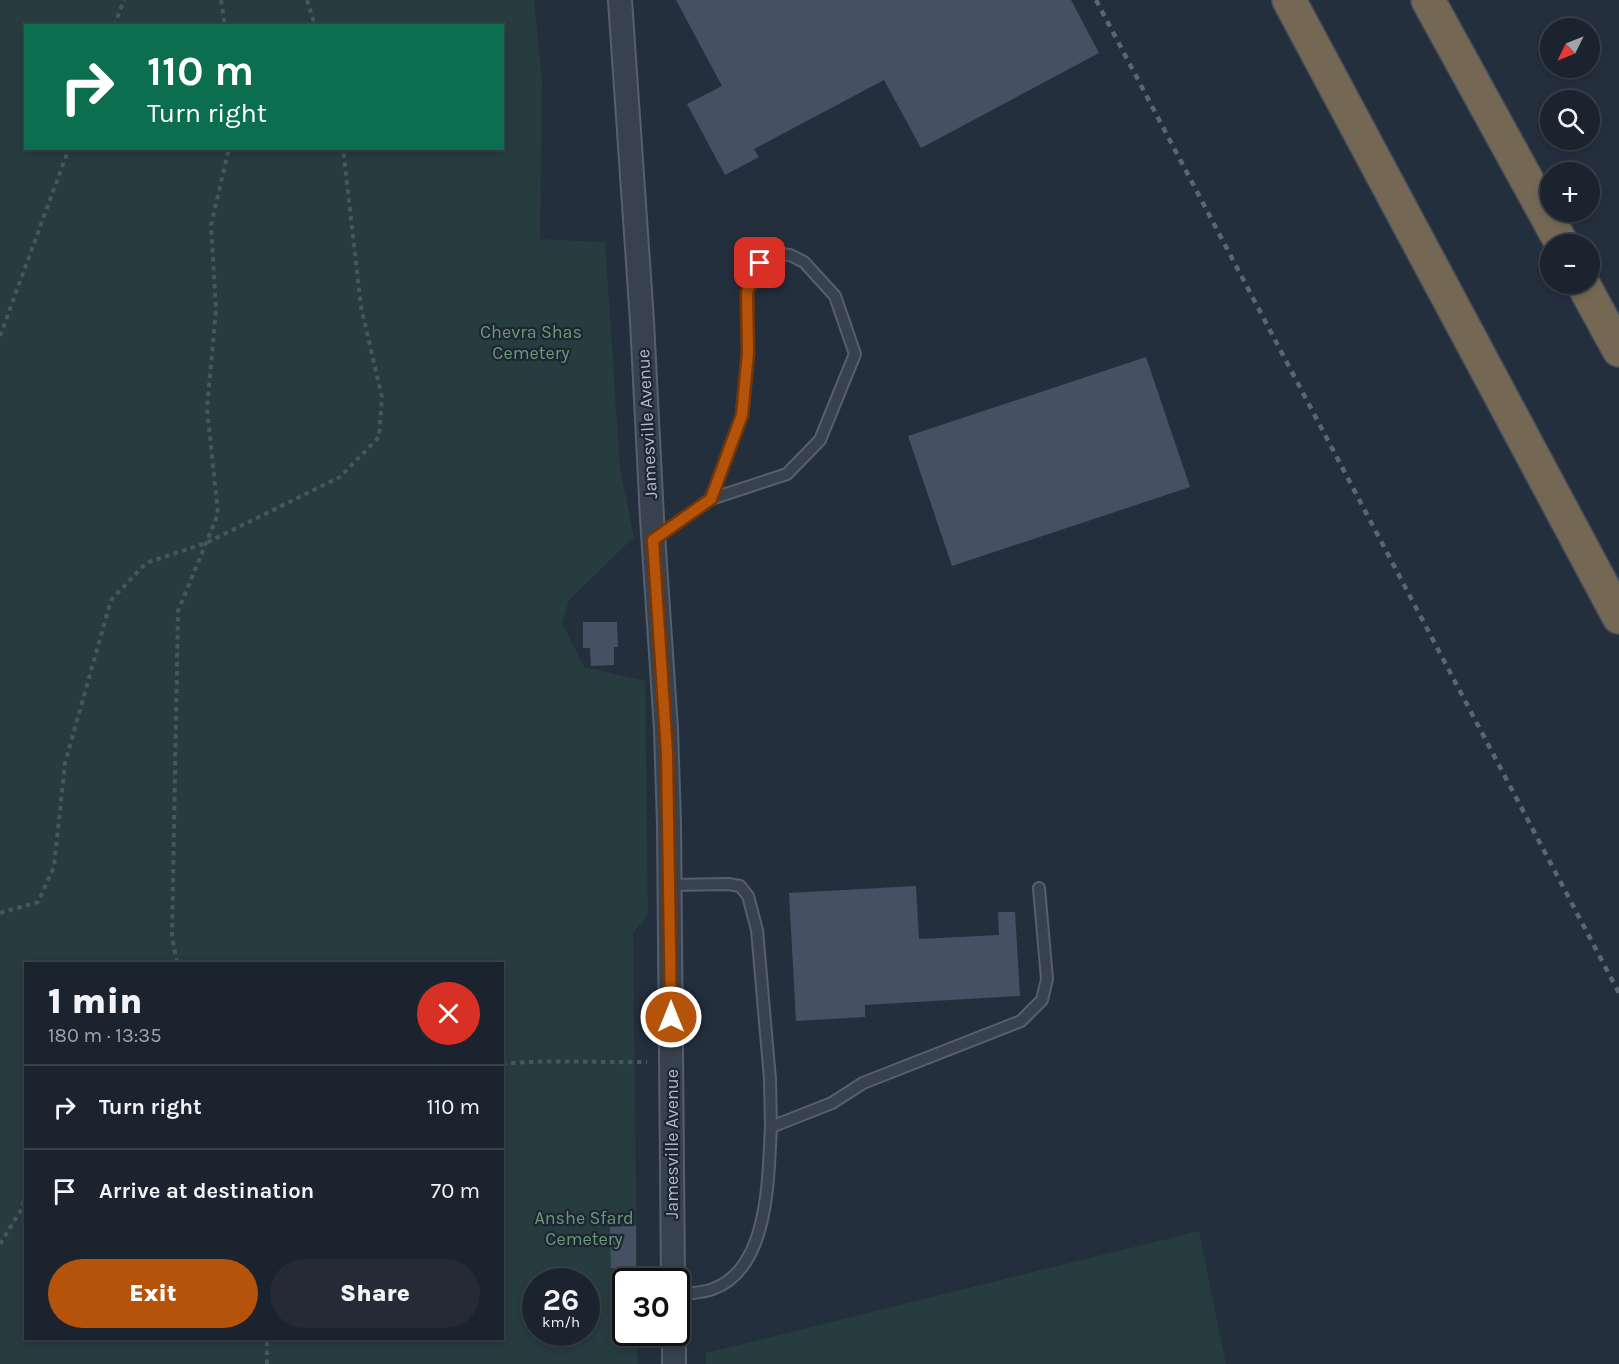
<!DOCTYPE html>
<html lang="en">
<head>
<meta charset="utf-8">
<style>
  body { margin:0; font-family:Karla,sans-serif; background:#242b36; color:#f1f3f6; height:100vh; display:flex; flex-direction:column; font-size:22px; white-space:nowrap }
  * { box-sizing:border-box; margin:0 }
  p { font-size:20px; color:#a0a4aa }
  .icon { flex:none; width:33px; height:33px; fill:none; stroke:currentColor; stroke-width:2; stroke-linecap:round; stroke-linejoin:round }
  .map { position:relative; flex:1; overflow:hidden }
  .sheet { position:absolute; left:24px; top:962px; width:480px; height:378px; display:flex; flex-direction:column; background:#1b232e; border-radius:0px; box-shadow:0 3px 9px #0003,0 0 0 2px #39404a }
  .sheet>* { flex:none }
  .top-card { position:absolute; left:24px; top:24px; width:480px; height:126px; border-radius:0px; box-shadow:0 3px 9px #0003,0 0 0 2px #39404a; background:#0b6e4f; color:#fff; overflow:hidden }
  .needle { width:39px; rotate:227deg }
  .tools { position:absolute; left:1540px; top:18px; display:grid; gap:12px }
  .tools a { display:grid; place-items:center; width:60px; height:60px; border-radius:50%; background:#1b232e; box-shadow:0 3px 9px #0003,0 0 0 2px #39404a; font-size:30px }
  .speed { position:absolute; left:522px; top:1268px; display:flex; gap:12px; font-size:30px; font-weight:700; text-align:center }
  .speed>* { display:grid; place-content:center; width:78px; height:78px; border-radius:50%; background:#1b232e; box-shadow:0 3px 9px #0003,0 0 0 2px #39404a; line-height:1 }
  .speed small { font-size:15px; font-weight:400 }
  .speed .limit { border:3px solid #111; border-radius:9px; background:#fff; color:#111 }
  .pin { position:absolute; display:grid; place-items:center; width:51px; height:51px; color:#fff; margin:-26px; border-radius:12px; box-shadow:0 3px 9px #0006 }
  .me { position:absolute; width:66px; margin:-33px; rotate:0deg; stroke-linejoin:round; filter:drop-shadow(0 0 4px #0008) }
  .turn { display:flex; align-items:center; gap:21px; height:126px; padding:0 24px; font-size:27px }
  .turn .icon { width:78px; height:78px; stroke-width:2.5 }
  .turn b { display:block; font-size:42px; line-height:51px }
  .round { display:grid; place-items:center; flex:none; width:63px; height:63px; border-radius:32px; background:#242b36 }
  .overview { display:flex; align-items:center; justify-content:space-between; height:102px; padding:0 24px }
  h1 { font-size:36px; font-weight:800; line-height:45px }
  .primary-button { display:flex; gap:12px; margin-top:auto; padding:12px 24px }
  .primary-button a { flex:1; height:69px; border-radius:36px; background:#b45309; color:#fff; font-size:24px; font-weight:800; line-height:69px; text-align:center }
  .primary-button a+a { background:#242b36; color:#f1f3f6 }
  ul { padding:0; list-style:none }
  li { display:flex; align-items:center; gap:18px; height:84px; padding:0 24px; border-top:2px solid #39404a }
  li div { flex:1 }
  li b { display:block; font-size:22px }
  li em { font-style:normal }
  .map>svg:first-child { display:block }
</style>
</head>
<body>
<div class="map">
<svg width="1619" height="1364" viewBox="0 0 1619 1364">
  <rect width="100%" height="100%" fill="#242f3e"/>
  <g fill="#263c3f" fill-rule="evenodd">
    <path d="M0,0H534L542,81L540,239L605,242L620,469L634,537L569,600L562,623L584,667L645,681L648,915L633,933L637,1281H626V1332H637L638,1364H0ZM26,26H502V148H26ZM26,963H502V1338H26ZM536,1281H586V1332H536Z"/>
    <path d="M1199,1231L1226,1364H706V1353Z"/>
  </g>
  <g fill="#455162">
    <path d="M676,0H1071L1099,53L921,148L884,80L754,149L759,157L725,175L687,104L722,86Z"/>
    <path d="M1146,357L1190,487L952,566L908,436Z"/>
    <path d="M583,622H617L618,647H614V665L591,666L590,648H583Z"/>
    <path d="M916,886L919,939L999,935L998,912H1015L1020,996L865,1005V1017L796,1021L789,893Z"/>
    <path d="M636,1226V1268H611L610,1227Z"/>
  </g>
  <g fill="none" stroke-linecap="round" stroke-linejoin="round">
    <defs>
      <g id="service">
        <path d="M653,540L711,499L742,415L748,353L747,292L760,263L773,253L790,255L804,262L835,296L855,354L820,440L787,474L711,499"/>
        <path d="M670,885L728,884L740,886L748,896L757,930L770,1079L771,1127"/>
        <path d="M676,1295C688,1293 702,1293 713,1289C770,1268 768,1176 771,1127L832,1103L863,1083L1021,1021L1042,1000L1047,979L1039,888"/>
      </g>
      <g id="minor">
        <path d="M620,0L642,321L652,518L666,729L669,824L673,1281"/>
        <path d="M674,1332V1364"/>
      </g>
      <g id="motorway">
        <path d="M1289,0L1619,617"/>
        <path d="M1428,0L1562,244"/>
        <path d="M1583,284L1619,350"/>
      </g>
    </defs>
    <use href="#service" stroke="#565f6c" stroke-width="14"/>
    <use href="#minor" stroke="#565f6c" stroke-width="26"/>
    <use href="#motorway" stroke="#434c59" stroke-width="36"/>
    <g stroke="#44595c" stroke-width="4" stroke-dasharray="4.5 4.5" stroke-linecap="butt">
      <path d="M221,0L225,26"/>
      <path d="M307,0L315,26"/>
      <path d="M114,26L124,0"/>
      <path d="M0,336L69,148"/>
      <path d="M0,913L38,902L54,867L65,763L111,600L146,563L206,543L340,477L379,437L382,397L361,307L343,148"/>
      <path d="M177,963L172,937L178,611L218,514L207,408L216,310L211,225L229,148"/>
      <path d="M502,1064C550,1059 599,1063 647,1062"/>
      <path d="M0,1244L21,1210L26,1193"/>
      <path d="M267,1364V1338"/>
    </g>
    <use href="#service" stroke="#38414e" stroke-width="10"/>
    <use href="#minor" stroke="#38414e" stroke-width="22"/>
    <use href="#motorway" stroke="#746855" stroke-width="33"/>
    <path stroke="#5a6575" stroke-width="4.5" stroke-dasharray="6 6" stroke-linecap="butt" d="M1096,0L1619,993"/>
  </g>
  <g fill="none" stroke-linecap="round" stroke-linejoin="round">
    <defs>
      <path id="route" d="M671,1017L667,753L653,540L711,499L742,415L748,353L747,292L760,263"/>
    </defs>
    <use href="#route" stroke="#753606" stroke-width="15"/>
    <use href="#route" stroke="#b45309" stroke-width="10"/>
  </g>
  <g text-anchor="middle" stroke-width="4.5" stroke-linejoin="round" paint-order="stroke">
    <g font-size="18" fill="#6b9a76" stroke="#1d2633">
      <text x="531" y="338">Chevra Shas<tspan x="531" dy="21">Cemetery</tspan></text>
      <text x="584" y="1224">Anshe Sfard<tspan x="584" dy="21">Cemetery</tspan></text>
    </g>
    <g font-size="18" fill="#b4bcc9" stroke="#1d2633">
      <text transform="translate(647 424) rotate(-93)" y="6">Jamesville Avenue</text>
      <text transform="translate(672 1144) rotate(-90)" y="6">Jamesville Avenue</text>
    </g>
  </g>
</svg>
<div class="tools">
<a><svg class="needle" viewBox="-14 -14 28 28"><path d="M0-13l5 13h-10z" fill="#e53935"/><path d="M0 13l5-13h-10z" fill="#a0a4aa"/></svg></a>
<a><svg class="icon" aria-label="search" viewBox="0 0 24 24"><circle cx="10" cy="10" r="6"/><path d="M15 15l6 6"/></svg></a>
<a>+</a>
<a>−</a>
</div>
<div class="speed"><div>26<small>km/h</small></div><div class="limit">30</div></div>
<div class="pin" style="left:760px;top:263px;background:#d93025"><svg class="icon" aria-label="arrive" viewBox="0 0 24 24"><path d="M6 21V4h12l-3 4 3 4H6"/></svg></div>
<svg class="me" style="left:671px;top:1017px" viewBox="-20 -20 40 40"><circle r="17" fill="#b45309" stroke="#fff" stroke-width="3"/><path d="M0-11L8 9 0 5-8 9z" fill="#fff"/></svg>
<div class="top-card">
<div class="turn"><svg class="icon" aria-label="right" viewBox="0 0 24 24"><path d="M7 20v-9h11M14 6l5 5-5 5"/></svg><div><b>110 m</b>Turn right</div></div>
</div>
<section class="sheet">
<div class="overview"><div><h1>1 min</h1><p>180 m · 13:35</p></div><a class="round" style="background:#d93025;color:#fff"><svg class="icon" aria-label="close" viewBox="0 0 24 24"><path d="M6 6l12 12M18 6L6 18"/></svg></a></div>
<ul>
<li><svg class="icon" aria-label="right" viewBox="0 0 24 24"><path d="M7 20v-9h11M14 6l5 5-5 5"/></svg><div><b>Turn right</b></div><em>110 m</em></li>
<li><svg class="icon" aria-label="arrive" viewBox="0 0 24 24"><path d="M6 21V4h12l-3 4 3 4H6"/></svg><div><b>Arrive at destination</b></div><em>70 m</em></li>
</ul>
<div class="primary-button"><a>Exit</a><a>Share</a></div>
</section>
</div>
</body>
</html>
